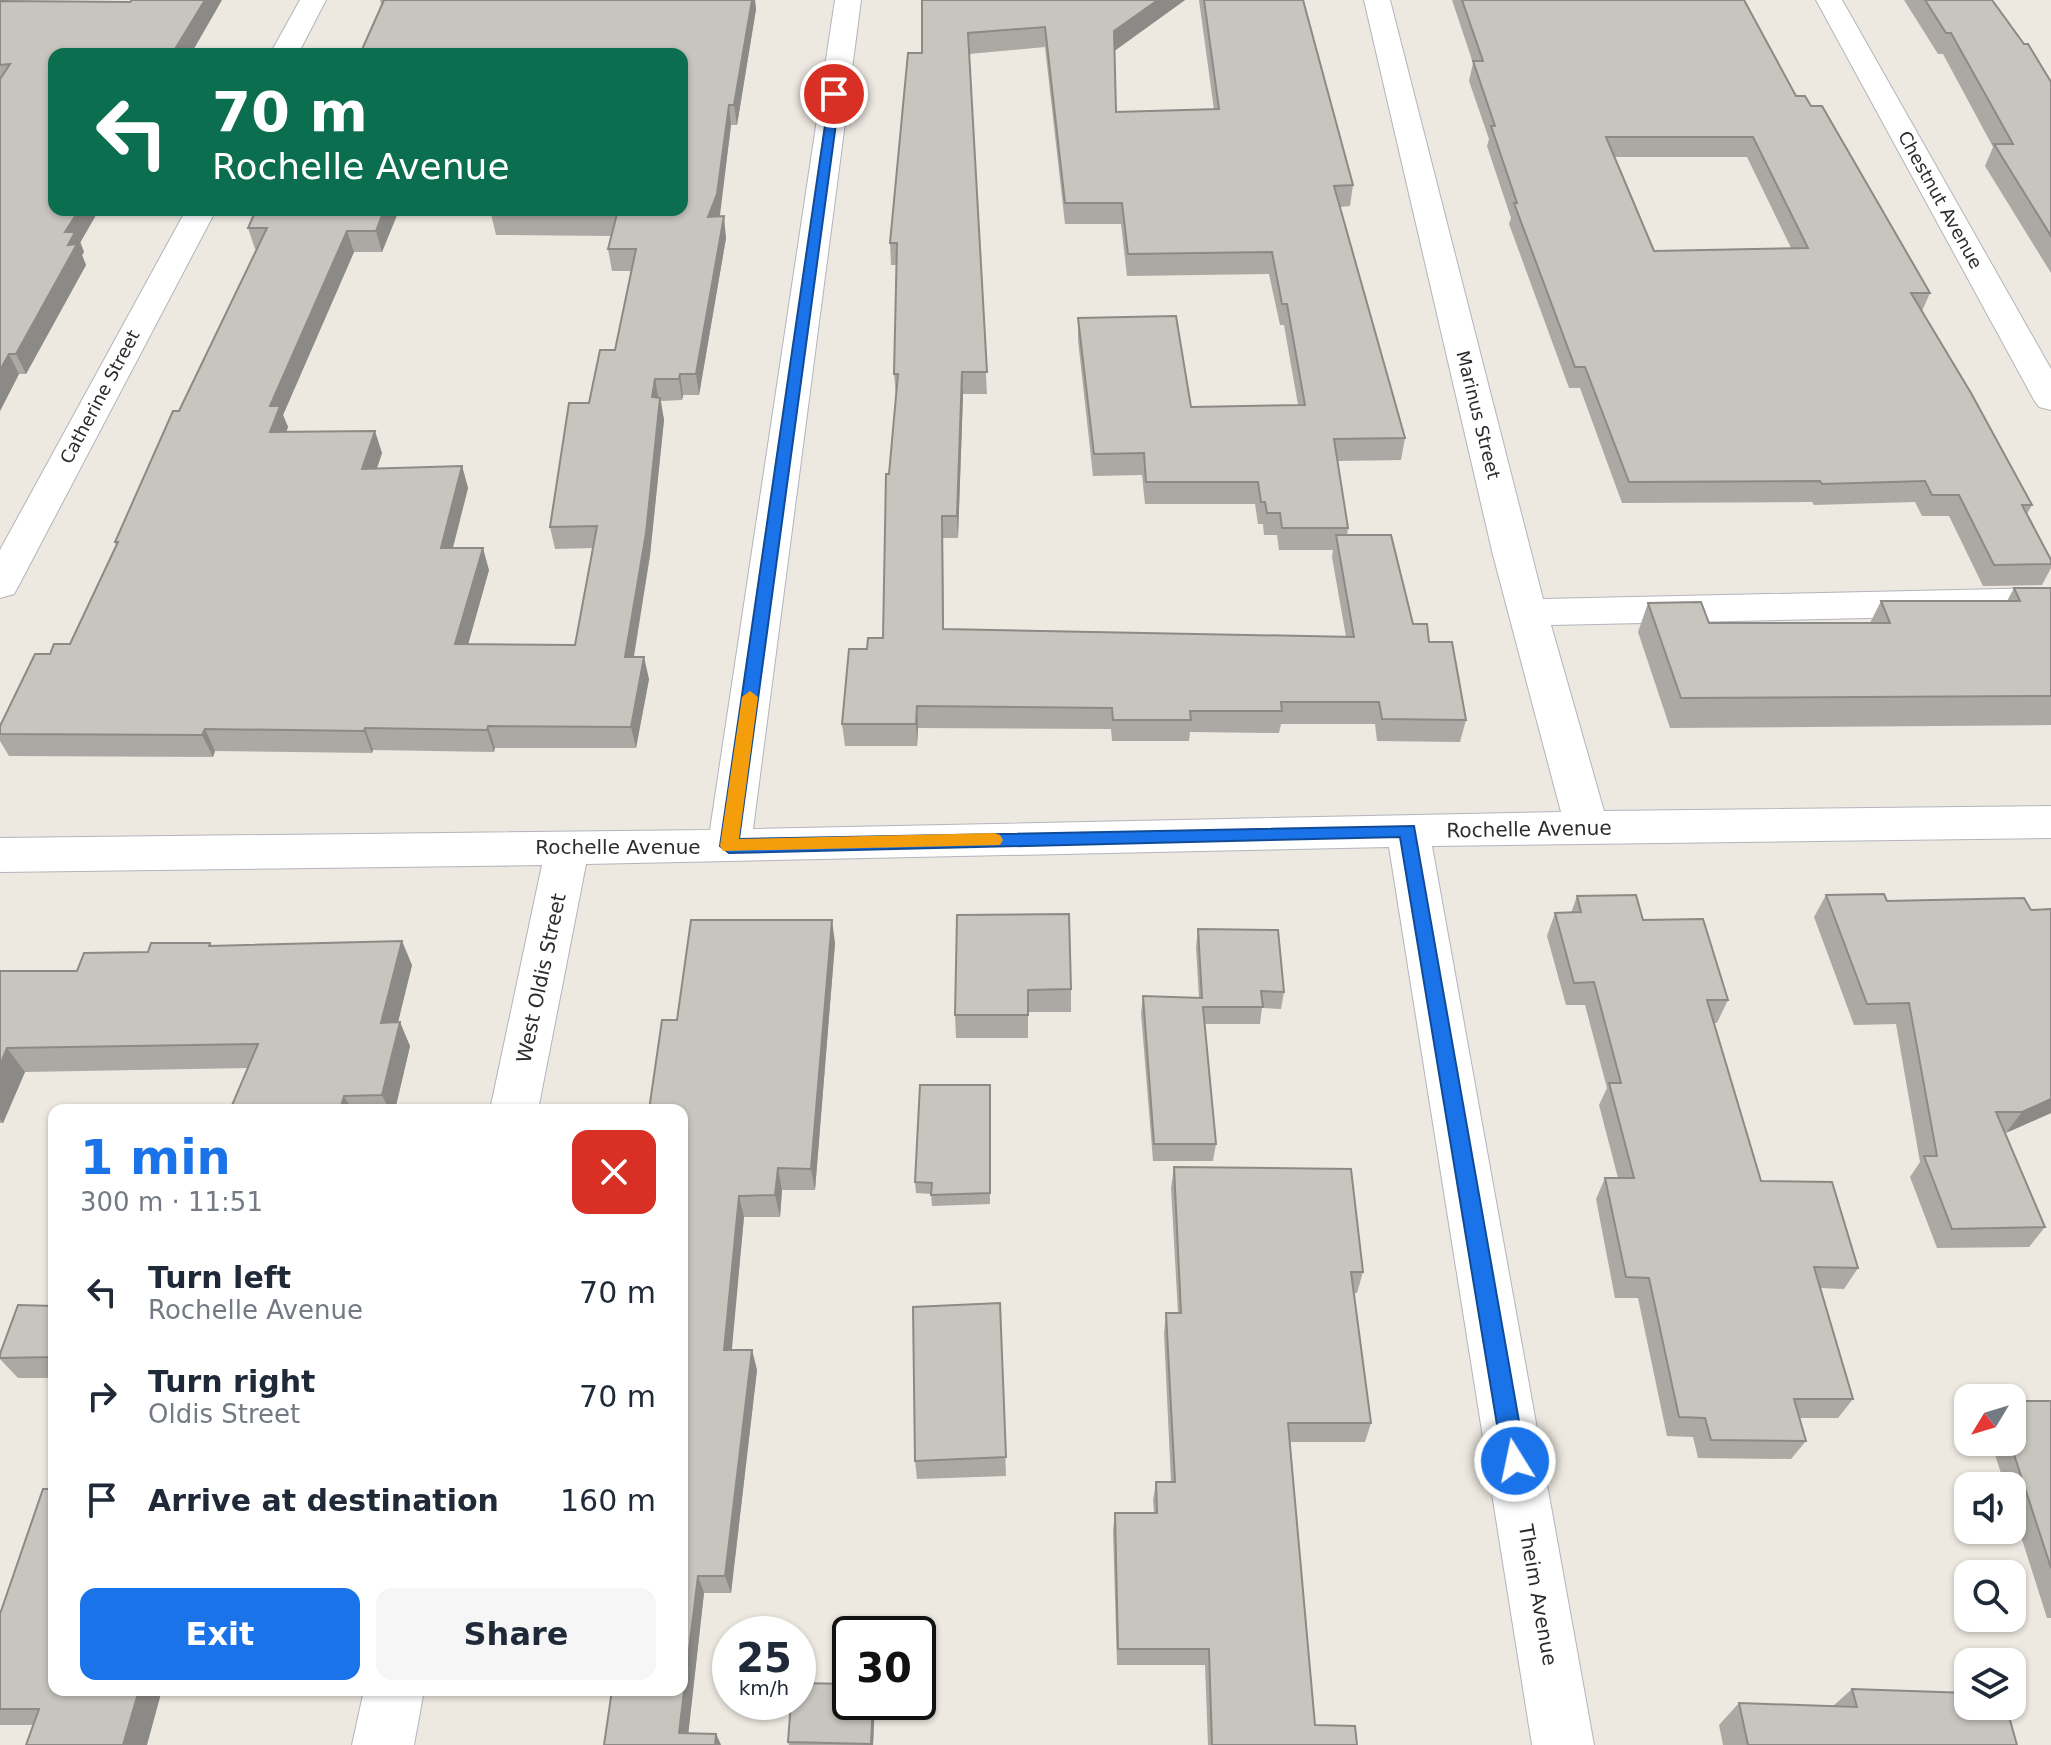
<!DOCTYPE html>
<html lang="en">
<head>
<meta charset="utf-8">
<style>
  body { margin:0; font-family:"DejaVu Sans",sans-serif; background:#f6f6f7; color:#1f2937; height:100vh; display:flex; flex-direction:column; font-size:30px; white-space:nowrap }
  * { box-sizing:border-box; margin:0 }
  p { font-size:26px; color:#747a83 }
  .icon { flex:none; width:44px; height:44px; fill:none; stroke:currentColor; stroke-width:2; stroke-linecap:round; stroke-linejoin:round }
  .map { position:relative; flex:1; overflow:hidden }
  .side { position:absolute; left:48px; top:1104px; width:640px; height:592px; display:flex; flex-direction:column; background:#fff; border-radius:16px; box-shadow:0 2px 6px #0004 }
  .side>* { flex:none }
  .top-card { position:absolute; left:48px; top:48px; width:640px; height:168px; border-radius:16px; box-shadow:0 2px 6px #0004; background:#0b6e4f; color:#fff; overflow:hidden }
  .needle { width:52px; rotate:232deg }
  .buttons { position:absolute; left:1954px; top:1384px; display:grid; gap:16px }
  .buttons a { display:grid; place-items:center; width:72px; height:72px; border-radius:16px; background:#fff; box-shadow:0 2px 6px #0004; font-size:40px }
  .speed { position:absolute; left:712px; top:1616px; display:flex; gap:16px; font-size:40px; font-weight:700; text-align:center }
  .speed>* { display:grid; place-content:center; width:104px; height:104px; border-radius:50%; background:#fff; box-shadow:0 2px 6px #0004; line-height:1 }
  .speed small { font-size:20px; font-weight:400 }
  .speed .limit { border:4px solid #111; border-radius:12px; background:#fff; color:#111 }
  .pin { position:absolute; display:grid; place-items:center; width:68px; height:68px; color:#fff; margin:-34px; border:4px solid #fff; border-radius:50%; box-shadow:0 2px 8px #0007 }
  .me { position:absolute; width:88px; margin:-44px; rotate:350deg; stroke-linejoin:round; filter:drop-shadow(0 0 6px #0008) }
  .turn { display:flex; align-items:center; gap:28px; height:168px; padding:0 32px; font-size:36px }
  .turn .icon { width:104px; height:104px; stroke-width:2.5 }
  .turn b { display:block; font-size:56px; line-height:68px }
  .round { display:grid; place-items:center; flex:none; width:84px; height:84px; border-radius:16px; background:#f6f6f7 }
  .overview { display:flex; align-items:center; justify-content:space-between; height:136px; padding:0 32px }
  h1 { font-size:48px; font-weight:800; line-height:60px; color:#1a73e8 }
  .action { display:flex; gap:16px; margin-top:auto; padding:16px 32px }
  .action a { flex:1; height:92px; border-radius:16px; background:#1a73e8; color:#fff; font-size:32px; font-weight:800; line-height:92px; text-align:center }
  .action a+a { background:#f6f6f7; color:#1f2937 }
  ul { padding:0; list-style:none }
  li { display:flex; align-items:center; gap:24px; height:104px; padding:0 32px }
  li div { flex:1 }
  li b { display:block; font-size:30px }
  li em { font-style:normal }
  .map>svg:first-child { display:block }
</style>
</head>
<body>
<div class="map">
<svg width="2051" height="1745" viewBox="0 0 2051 1745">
  <rect width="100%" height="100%" fill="#ede8e0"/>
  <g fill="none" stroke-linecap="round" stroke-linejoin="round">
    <defs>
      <g id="minor">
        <path d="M300,0H326L298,54H270Z"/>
        <path d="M835,0H861L753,829L1561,812L1493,555L1364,0H1390L1543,599L2051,588V614L1551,625L1604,811L2051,806V838L1432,846L1594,1745H1532L1389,847L586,864L538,1110H490L542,865L0,872V838L710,830Z"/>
        <path d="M1816,0H1842L2051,369V410L2039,407L2034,400Z"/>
        <path d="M186,210H216L19,585L14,594L0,598V550Z"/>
        <path d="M364,1690H424L414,1745H352Z"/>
      </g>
    </defs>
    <use href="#minor" stroke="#b3b4be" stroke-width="2"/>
    <use href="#minor" fill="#fff" fill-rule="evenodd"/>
  </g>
  <g fill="#aca9a4" fill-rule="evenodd">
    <path d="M380,0H755L756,9L737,125H731L719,216L726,238L699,395H683L682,400L661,401L664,420L650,555L634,657L649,679L636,748H495L494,752L373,750L372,753L215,751L213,757L9,756L0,741V726L50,654L70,644L116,546L115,542L257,249H255L248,228L399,210L382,252H354L283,415L288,427L286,432L382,453L377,468L462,466L468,488L453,548L489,570L468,644L575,645L593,548L555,549L550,527L589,403L615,350L631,271H612L608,249L611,236L496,235L491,214L682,54L382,6Z"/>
    <path d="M922,0H1185L1114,51L1116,112L1214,110L1199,0H1303L1353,185L1350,206L1340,207L1405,438L1401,460L1338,461L1348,528L1347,535L1413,624L1429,642L1466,720L1460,742L1377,741L1375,724H1281L1279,733L1190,732L1189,741H1112L1111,729L918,728L917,746H845L842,724L867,649L883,638L889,474L896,396L894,374L896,265H891L890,243L922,53ZM1045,47L1065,224H1121L1127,276L1269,274L1280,325H1284L1298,405L1191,407L1078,318V340L1093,476L1142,475L1145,504H1255L1258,524H1263L1264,535H1277L1279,550H1333L1332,557L1346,637L944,629L943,538H958L963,394H987L969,54Z"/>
    <path d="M1452,0H1744L1796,96L1930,293L1922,311L2032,505L2027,514L2051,560V568L2042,585L1983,586L1949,516H1922L1915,502L1814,505L1812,502L1622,503L1580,388H1569L1509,224L1511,218L1487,146L1489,139L1469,81L1473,63ZM1614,157H1747L1791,248L1654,251Z"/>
    <path d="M1904,0H1992L2051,82V273L1985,166L1993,147L1943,54H1938Z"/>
    <path d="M0,1L84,252L82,255L86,265L26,374H19L0,411Z"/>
    <path d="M2014,588H2051V725L1670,728L1638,632L1648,603L1709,623H1870L1881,601H2007Z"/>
    <path d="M1826,895L1887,901L2031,910L2051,909V1113L2005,1133L2045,1227L2029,1247L1937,1248L1910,1177L1920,1162L1896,1024L1854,1025L1814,917Z"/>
    <path d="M1577,896L1643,920L1728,1000L1717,1023H1714L1761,1181L1858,1268L1844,1289L1820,1288L1853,1399L1838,1418H1800L1806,1441L1791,1459L1698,1458L1693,1437L1667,1436L1638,1298H1615L1596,1199L1605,1178H1618L1599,1105L1607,1088L1585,1005H1566L1547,936L1555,913H1571Z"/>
    <path d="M1069,914L1071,989V1012H1028V1038H956L955,1015Z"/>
    <path d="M1198,929L1284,992L1281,1009L1262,1008L1260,1024H1205L1216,1144L1213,1161H1153L1141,1013L1143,996L1199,998L1196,947Z"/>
    <path d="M210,943L212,946L412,965L398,1022L410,1046L395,1110H230L248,1068L25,1072L3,1123H0V971H77L148,952Z"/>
    <path d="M835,943L815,1190H782L780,1217H744L731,1350H752L757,1370L731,1593H704L688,1734H716L721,1745H604L682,1690L677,1020Z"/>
    <path d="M990,1085V1204L932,1206L931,1194L916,1193L915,1182Z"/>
    <path d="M1174,1167L1363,1272L1357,1293H1354L1371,1423L1365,1442H1290L1315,1725L1357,1745H1208L1205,1665H1117L1113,1531L1115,1513H1154L1153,1500L1156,1482H1171L1164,1333L1166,1313H1178L1171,1188Z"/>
    <path d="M1000,1303L1006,1476L917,1479L915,1461Z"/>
    <path d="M54,1306V1378H18L0,1359V1354Z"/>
    <path d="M2051,1401V1618H2047L2012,1508V1486H2005L1991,1442H2012Z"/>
    <path d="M50,1489L54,1690L34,1725H0V1614Z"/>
    <path d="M1852,1689L2017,1745H1723L1719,1725L1739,1703L1833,1706Z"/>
    <path d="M875,1702L873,1745H789L788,1742Z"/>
  </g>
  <g fill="#8c8a86">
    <path d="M205,0H222L191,54H172Z"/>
    <path d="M752,0H755L756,9L737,125L734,105Z"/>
    <path d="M1158,0H1185L1113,52L1114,31Z"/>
    <path d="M729,105L731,125L720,215L711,238L708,217Z"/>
    <path d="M79,210H99L80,243L84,252L82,255L86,265L26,374L16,354L68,245L65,232Z"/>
    <path d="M384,210H399L382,252L376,231Z"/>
    <path d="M724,216L726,238L699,395L696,374Z"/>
    <path d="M347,231L354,252L283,415L288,427L278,454L270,432V406Z"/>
    <path d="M9,354L19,374L0,411V370Z"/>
    <path d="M962,372L963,394L958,538L957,516Z"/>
    <path d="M680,374L683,395L682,400L679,379Z"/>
    <path d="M655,379L659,401L652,397Z"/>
    <path d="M660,398L664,420L650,555L630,679L625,657Z"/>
    <path d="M375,431L382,453L369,491L362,469Z"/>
    <path d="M462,466L468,488L447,570L441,548Z"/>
    <path d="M483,548L489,570L462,666L455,644Z"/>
    <path d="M644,657L649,679L636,748L631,727Z"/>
    <path d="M917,706L918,728L917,746L916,724Z"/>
    <path d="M488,726L495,748L494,752L487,730Z"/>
    <path d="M365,728L373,750L372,753L364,731Z"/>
    <path d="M205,729L215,751L213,757L202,735Z"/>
    <path d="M832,920L835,943L815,1190L811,1169Z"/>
    <path d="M402,941L412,965L392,1047L381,1023Z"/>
    <path d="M400,1022L410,1046L395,1110H389L382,1095Z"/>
    <path d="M7,1048L25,1072L3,1123L0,1119V1065Z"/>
    <path d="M344,1096L352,1110H340Z"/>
    <path d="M2051,1099V1113L2006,1133L2022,1112Z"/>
    <path d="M778,1168L782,1190L780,1217L775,1195Z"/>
    <path d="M739,1196L744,1217L730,1370L724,1350Z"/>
    <path d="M752,1350L757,1370L731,1593L725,1576Z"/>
    <path d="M698,1576L704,1593L687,1745L679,1733Z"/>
    <path d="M139,1690H162L147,1745H123Z"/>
    <path d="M873,1702H875L873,1745H871Z"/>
    <path d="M716,1734L721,1745H715Z"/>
  </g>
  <g fill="#c8c5bf" stroke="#8c8a86" stroke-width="2" fill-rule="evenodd">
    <path d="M132,0H205L172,54H54V210H79L65,232H75L68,245L77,244L16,354H9L0,370V79L10,64L0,65V1L130,2Z"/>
    <path d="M384,0H752L734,105H729L717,194L708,217L724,216L696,374H680L679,379H655L652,397L660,398L646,533L625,657H644L631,727L488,726L487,730L365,728L364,731L205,729L202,735L0,734V726L35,654H50L54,644H70L118,542H115L173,411H179L267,228H248L256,210H384L376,231H347L270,406H280L270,432L375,431L362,469L462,466L441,548H483L455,644L575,645L597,526L550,527L569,403H589L600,350H615L636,249H608L617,214H491L493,210H682V54H360Z"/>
    <path d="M922,0H1158L1114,31L1116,112L1219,109L1204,0H1303L1353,185L1334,186L1405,438L1334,439L1348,528H1282L1280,513H1267L1265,502H1261L1258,482H1146L1144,453L1094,454L1078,318L1176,316L1191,407L1305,405L1287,304H1282L1272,252L1128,254L1122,203H1065L1045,27L968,33L987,372H962L957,516H942L943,629L1354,637L1336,535H1391L1413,624H1427L1429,642H1452L1466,720L1382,719L1379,702H1281L1282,711H1190L1191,720H1113L1112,708L917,706L916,724H842L849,649H867L868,638H883L886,474H889L898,374H894L897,243H890L908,53H922Z"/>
    <path d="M1462,0H1744L1796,96H1805L1811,106H1822L1930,293H1911L1971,393L2032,505H2022L2051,560V564L1994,565L1959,495H1932L1925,481L1822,484L1820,481L1629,482L1585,367H1575L1514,203H1517L1491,126H1495L1473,61H1483ZM1606,137H1753L1808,248L1654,251Z"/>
    <path d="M1925,0H1992L2024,44H2028L2051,82V236L1994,144H2013L1951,33H1946Z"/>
    <path d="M2014,588H2051V696L1681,698L1648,603L1701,602L1709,623H1890L1881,601H2020Z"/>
    <path d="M1884,894L1887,901L2024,898L2031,910L2051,909V1099L2022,1112H1996L2045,1227L1952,1229L1924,1156H1937L1909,1003L1867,1004L1826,895Z"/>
    <path d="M1636,895L1643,920L1703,919L1728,1000H1707L1761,1181L1832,1182L1858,1268L1814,1267L1853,1399H1794L1806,1441L1711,1440L1705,1418L1679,1417L1649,1278L1626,1277L1605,1178H1634L1609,1083H1621L1594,982L1574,983L1555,913L1581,912L1577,896Z"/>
    <path d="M1069,914L1071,989L1028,990V1015H955L957,915Z"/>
    <path d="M691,920H832L811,1169L778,1168L775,1195L739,1196L724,1350H752L725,1576H698L679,1733L716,1734L715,1745H604L612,1690H682V1110H649L662,1020H677Z"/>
    <path d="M1198,929L1278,930L1284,992L1261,991L1263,1007H1203L1216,1144H1154L1143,996L1202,998Z"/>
    <path d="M402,941L381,1023L400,1022L382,1095L344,1096L340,1110H230L258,1044L7,1048L0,1065V971H77L84,953L148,952L151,943H210L209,946Z"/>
    <path d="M920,1085H990V1193L931,1195L932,1183L915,1182Z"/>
    <path d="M1174,1167L1351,1169L1363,1272H1351L1371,1423H1288L1315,1725L1355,1726L1357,1745H1212L1209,1649H1118L1115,1513H1157L1156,1482H1175L1166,1313H1181Z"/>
    <path d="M1000,1303L1006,1457L915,1461L913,1307Z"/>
    <path d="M18,1305L54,1306V1357L0,1358V1354Z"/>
    <path d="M2012,1401H2051V1568L2010,1442H2012Z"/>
    <path d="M54,1477V1690H139L123,1745H26L39,1709H0V1614L43,1489H50Z"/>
    <path d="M798,1683L850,1684V1702H873L871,1744L788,1742L791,1702H798Z"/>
    <path d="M1852,1689L1968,1693V1706H2006L2017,1745H1748L1739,1703L1857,1707Z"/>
  </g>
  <path fill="#1a73e8" stroke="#114b97" stroke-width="2" d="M830,91L840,94L739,839L1414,826L1526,1461L1523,1469L1515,1472L1507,1469L1503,1461L1400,837L729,853L720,846Z"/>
  <path fill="#f59e0b" d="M750,691L758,697L739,839L994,833L1000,835L1003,840L1000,845L723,851L720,846L742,697Z"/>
  <g text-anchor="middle" stroke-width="8" stroke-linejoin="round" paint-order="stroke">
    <g font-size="18" fill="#2c2c2c" stroke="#fff">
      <text transform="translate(1940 200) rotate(61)" y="6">Chestnut Avenue</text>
      <text transform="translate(100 397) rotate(-62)" y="6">Catherine Street</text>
      <text transform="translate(1478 415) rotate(76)" y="6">Marinus Street</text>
    </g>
    <g font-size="20" fill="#2c2c2c" stroke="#fff">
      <text transform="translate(1529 829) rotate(-1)" y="7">Rochelle Avenue</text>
      <text x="618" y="854">Rochelle Avenue</text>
      <text transform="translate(541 978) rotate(-78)" y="7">West Oldis Street</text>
      <text transform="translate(1538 1595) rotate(80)" y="7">Theim Avenue</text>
    </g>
  </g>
</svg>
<div class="buttons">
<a><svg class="needle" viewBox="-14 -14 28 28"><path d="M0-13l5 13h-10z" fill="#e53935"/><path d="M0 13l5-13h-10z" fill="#747a83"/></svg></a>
<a><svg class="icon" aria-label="sound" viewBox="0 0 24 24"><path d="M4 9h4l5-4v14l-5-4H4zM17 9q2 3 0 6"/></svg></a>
<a><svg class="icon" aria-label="search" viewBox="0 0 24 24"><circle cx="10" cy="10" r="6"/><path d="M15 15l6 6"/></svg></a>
<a><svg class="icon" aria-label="layers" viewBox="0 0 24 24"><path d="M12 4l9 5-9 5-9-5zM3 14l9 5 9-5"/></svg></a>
</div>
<div class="speed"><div>25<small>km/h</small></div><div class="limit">30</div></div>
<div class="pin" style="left:834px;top:94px;background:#d93025"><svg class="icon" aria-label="arrive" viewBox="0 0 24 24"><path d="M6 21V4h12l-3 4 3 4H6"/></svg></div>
<svg class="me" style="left:1515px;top:1461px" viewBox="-20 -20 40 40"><circle r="17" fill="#1a73e8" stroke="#fff" stroke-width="3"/><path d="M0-11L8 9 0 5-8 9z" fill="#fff"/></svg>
<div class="top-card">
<div class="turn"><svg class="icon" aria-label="left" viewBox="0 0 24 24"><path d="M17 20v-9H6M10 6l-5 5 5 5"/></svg><div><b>70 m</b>Rochelle Avenue</div></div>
</div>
<section class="side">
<div class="overview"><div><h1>1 min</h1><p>300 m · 11:51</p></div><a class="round" style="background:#d93025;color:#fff"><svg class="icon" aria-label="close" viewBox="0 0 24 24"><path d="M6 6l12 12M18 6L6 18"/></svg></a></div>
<ul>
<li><svg class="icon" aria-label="left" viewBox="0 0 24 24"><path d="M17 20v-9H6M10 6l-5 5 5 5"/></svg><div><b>Turn left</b><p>Rochelle Avenue</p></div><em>70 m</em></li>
<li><svg class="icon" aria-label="right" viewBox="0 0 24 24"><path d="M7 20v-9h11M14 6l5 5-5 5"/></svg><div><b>Turn right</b><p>Oldis Street</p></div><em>70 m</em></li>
<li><svg class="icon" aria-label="arrive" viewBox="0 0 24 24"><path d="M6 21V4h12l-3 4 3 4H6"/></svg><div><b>Arrive at destination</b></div><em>160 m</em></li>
</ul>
<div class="action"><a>Exit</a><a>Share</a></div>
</section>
</div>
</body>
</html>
